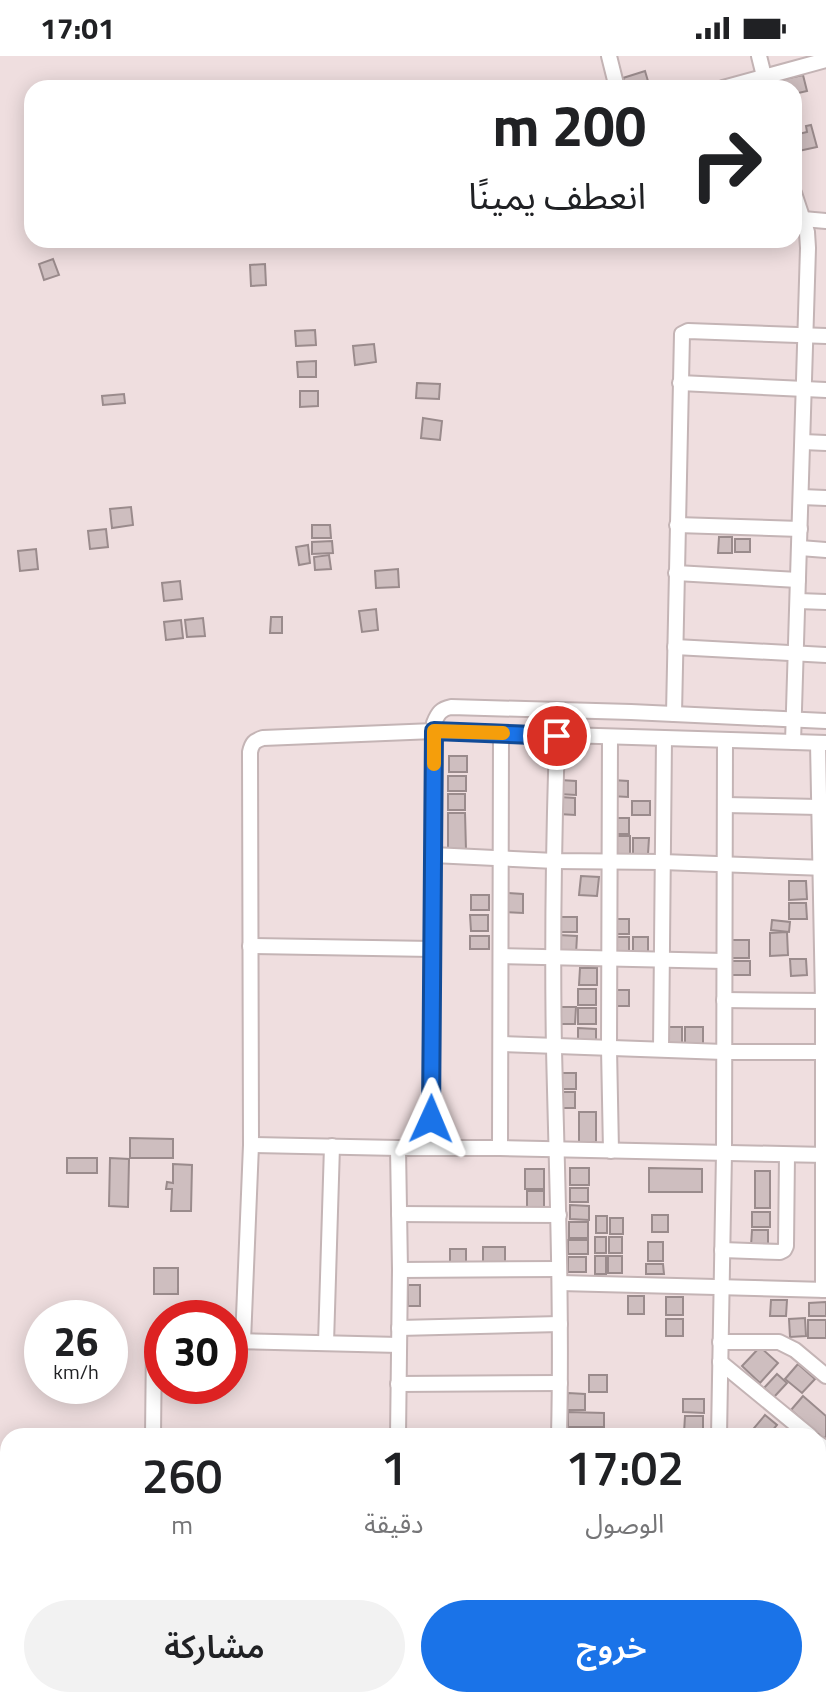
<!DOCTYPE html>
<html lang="ar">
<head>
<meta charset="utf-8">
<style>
  body { margin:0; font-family:"Titillium Web","Noto Sans Arabic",sans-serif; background:#f2f2f2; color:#202124; direction:rtl; height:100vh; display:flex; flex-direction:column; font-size:30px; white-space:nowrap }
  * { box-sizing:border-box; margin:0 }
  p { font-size:26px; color:#757577 }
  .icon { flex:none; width:44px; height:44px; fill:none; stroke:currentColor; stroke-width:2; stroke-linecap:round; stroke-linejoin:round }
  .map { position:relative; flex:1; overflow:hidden; direction:ltr }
  .panel { position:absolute; left:0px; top:1372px; width:826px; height:280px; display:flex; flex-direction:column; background:#fff; border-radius:24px 24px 0 0; box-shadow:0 4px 20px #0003; direction:rtl }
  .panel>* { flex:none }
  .hud { position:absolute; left:24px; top:24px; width:778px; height:168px; border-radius:24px; box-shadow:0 4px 20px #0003; direction:rtl; background:#fff; color:#202124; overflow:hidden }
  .speed { position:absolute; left:24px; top:1244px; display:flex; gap:16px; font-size:40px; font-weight:700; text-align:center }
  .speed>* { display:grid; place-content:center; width:104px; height:104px; border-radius:50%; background:#fff; box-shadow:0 4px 20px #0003; line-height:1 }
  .speed small { font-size:20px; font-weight:400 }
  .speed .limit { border:12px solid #d22; background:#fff; color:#111 }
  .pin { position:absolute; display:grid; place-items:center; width:68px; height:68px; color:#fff; margin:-34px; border:4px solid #fff; border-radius:50%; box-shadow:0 2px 8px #0007 }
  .me { position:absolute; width:88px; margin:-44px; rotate:1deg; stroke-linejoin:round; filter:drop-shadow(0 0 6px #0008) }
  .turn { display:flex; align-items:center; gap:28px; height:168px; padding:0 24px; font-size:36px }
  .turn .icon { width:104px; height:104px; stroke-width:2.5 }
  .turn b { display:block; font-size:56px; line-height:68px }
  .eta { display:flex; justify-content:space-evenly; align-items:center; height:136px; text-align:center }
  .eta b { font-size:48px; font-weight:600; line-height:56px }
  .primary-button { display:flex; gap:16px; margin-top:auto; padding:16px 24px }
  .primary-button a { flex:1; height:92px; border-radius:48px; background:#1a73e8; color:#fff; font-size:32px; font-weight:600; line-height:92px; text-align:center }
  .primary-button a+a { background:#f2f2f2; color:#202124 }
  .status { display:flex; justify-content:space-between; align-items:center; height:56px; padding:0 40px; background:#fff; direction:ltr }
  .status svg { height:22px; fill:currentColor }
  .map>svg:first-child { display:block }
</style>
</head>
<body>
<div class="status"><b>17:01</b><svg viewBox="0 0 49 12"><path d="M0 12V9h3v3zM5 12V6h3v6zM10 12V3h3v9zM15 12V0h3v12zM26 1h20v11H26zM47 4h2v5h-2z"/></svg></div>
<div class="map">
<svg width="826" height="1652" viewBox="0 0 826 1652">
  <rect width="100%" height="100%" fill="#efdedf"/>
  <g fill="#cebebf" stroke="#9a8b8c" stroke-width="2">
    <path d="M645,15L650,32H626L623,22Z"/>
    <path d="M803,19L807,35L794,38V32H776L775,25Z"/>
    <path d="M811,69L817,91L794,96V79L807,76L806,70Z"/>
    <path d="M53,203L59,219L44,224L39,208Z"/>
    <path d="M265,208L266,229L251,230L250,209Z"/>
    <path d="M315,274L316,289L296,290L295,275Z"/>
    <path d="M374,288L376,306L355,309L353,290Z"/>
    <path d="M316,305V321H298L297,306Z"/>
    <path d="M417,327L440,328L439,343L416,342Z"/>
    <path d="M300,335H318V350L300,351Z"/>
    <path d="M124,338L125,347L103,349L102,340Z"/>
    <path d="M423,362L442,365L440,384L421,382Z"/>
    <path d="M131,451L133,469L112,472L110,453Z"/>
    <path d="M312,469H330L331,482H312Z"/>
    <path d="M106,473L108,491L90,493L88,475Z"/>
    <path d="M719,481H732V497H718Z"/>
    <rect x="735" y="483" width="15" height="13"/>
    <path d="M332,485L333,497L312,498V486Z"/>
    <path d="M308,489L310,507L299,509L296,491Z"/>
    <path d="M36,493L38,513L20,515L18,495Z"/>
    <path d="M329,499L331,513L315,514L314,501Z"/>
    <path d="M398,513L399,531L376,532L375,515Z"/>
    <path d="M180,525L182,543L164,545L162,527Z"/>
    <path d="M376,553L378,574L362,576L359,555Z"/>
    <path d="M271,561H282V577H270Z"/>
    <path d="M203,562L205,580L187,581L185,564Z"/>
    <path d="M181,564L183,582L166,584L164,566Z"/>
    <rect x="449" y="700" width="18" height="16"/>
    <rect x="448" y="720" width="18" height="15"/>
    <path d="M560,724L576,725V739L559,738Z"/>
    <path d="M612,724L628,725V741L611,740Z"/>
    <rect x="448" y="738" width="17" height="16"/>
    <path d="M560,741L575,742V759L559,758Z"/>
    <rect x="632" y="745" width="18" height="14"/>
    <path d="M448,757H465L466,794H448Z"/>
    <rect x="613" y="762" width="16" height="16"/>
    <path d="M612,780H630V799L612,798Z"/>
    <path d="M633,782H649L648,798H633Z"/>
    <path d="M581,820L599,821L597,840L579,839Z"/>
    <path d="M789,825H806L807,843L789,844Z"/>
    <path d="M506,837L523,838V857L505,856Z"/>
    <rect x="471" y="839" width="18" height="15"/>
    <path d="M789,847H806L807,863H789Z"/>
    <path d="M470,859H488V875H471Z"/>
    <rect x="559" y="861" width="18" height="15"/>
    <rect x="612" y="863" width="17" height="15"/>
    <path d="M772,864L790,866L789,876L771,874Z"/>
    <path d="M787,876L788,899L770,900V877Z"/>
    <path d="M558,879L577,880L576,898L557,897Z"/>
    <rect x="470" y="880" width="19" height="13"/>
    <path d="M612,881H629V898L612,897Z"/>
    <rect x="633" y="881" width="15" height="16"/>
    <rect x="731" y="884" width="18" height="18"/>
    <path d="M790,903H806L807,919L791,920Z"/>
    <rect x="732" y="905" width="18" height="14"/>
    <path d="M580,912H597V929H579Z"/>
    <rect x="578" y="933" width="18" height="16"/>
    <rect x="611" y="934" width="18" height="16"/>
    <path d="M558,951H576L575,968H558Z"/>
    <rect x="578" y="952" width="18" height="16"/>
    <rect x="665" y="971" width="17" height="19"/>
    <rect x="685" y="971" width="18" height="20"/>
    <path d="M578,972L596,973V987H578Z"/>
    <rect x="560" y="1017" width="16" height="16"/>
    <rect x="558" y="1036" width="17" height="16"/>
    <rect x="579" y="1056" width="17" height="30"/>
    <path d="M130,1082L173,1083V1102H130Z"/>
    <rect x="67" y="1102" width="30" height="15"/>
    <path d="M110,1102L129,1103L128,1151L109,1150Z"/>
    <path d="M173,1108L192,1109L191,1155H171L172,1133H166L167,1126L173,1127Z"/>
    <rect x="570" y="1112" width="19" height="17"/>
    <path d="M649,1112L702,1113V1136H649Z"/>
    <rect x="525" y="1113" width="19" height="20"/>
    <rect x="755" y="1115" width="15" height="37"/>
    <rect x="570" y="1132" width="18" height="14"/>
    <rect x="527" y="1135" width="17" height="17"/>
    <path d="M570,1149L589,1150V1164L570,1163Z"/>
    <rect x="752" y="1156" width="18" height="15"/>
    <rect x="652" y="1159" width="16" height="17"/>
    <rect x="596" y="1160" width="11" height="17"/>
    <rect x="610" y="1162" width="13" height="16"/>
    <rect x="569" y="1166" width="19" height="16"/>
    <path d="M752,1174H768V1190H751Z"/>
    <rect x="595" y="1181" width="11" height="16"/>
    <rect x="609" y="1181" width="13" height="16"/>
    <rect x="568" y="1184" width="20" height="14"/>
    <rect x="648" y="1186" width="15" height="19"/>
    <rect x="483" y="1191" width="22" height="18"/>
    <rect x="450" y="1193" width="16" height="14"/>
    <rect x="595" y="1200" width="11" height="18"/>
    <rect x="608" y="1200" width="14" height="17"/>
    <rect x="568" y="1201" width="18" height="15"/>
    <path d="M646,1208H663L664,1218H646Z"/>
    <rect x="154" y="1212" width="24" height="26"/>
    <rect x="408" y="1229" width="12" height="21"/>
    <rect x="628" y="1240" width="16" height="18"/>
    <rect x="666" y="1241" width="17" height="18"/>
    <path d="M771,1244H787L786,1260H770Z"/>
    <path d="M826,1246V1260H809V1247Z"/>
    <path d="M805,1262L806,1280L790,1281L789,1263Z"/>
    <rect x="666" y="1263" width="17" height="17"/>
    <rect x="808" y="1264" width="18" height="18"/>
    <path d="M760,1291L778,1307L760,1327L742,1310Z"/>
    <path d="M798,1308L815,1323L802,1337L785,1323Z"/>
    <path d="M777,1318L787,1327L774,1341L764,1332Z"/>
    <rect x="589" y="1319" width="18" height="17"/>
    <path d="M568,1337L585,1338V1354H567Z"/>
    <path d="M803,1340L826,1360V1380L824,1383L791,1354Z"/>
    <path d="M683,1343H704V1357L683,1356Z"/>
    <path d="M568,1356L604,1357V1371H568Z"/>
    <path d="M765,1359L777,1369L768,1380H764L754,1372Z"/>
    <path d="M685,1360H703V1377H684Z"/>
  </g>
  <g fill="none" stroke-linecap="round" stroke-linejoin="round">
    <defs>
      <g id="minor">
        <path d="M609,0L617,32"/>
        <path d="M759,0L767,32"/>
        <path d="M723,32L826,4"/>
        <path d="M803,163L826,165"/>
        <path d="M680,327L826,334"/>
        <path d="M803,386L826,387"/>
        <path d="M801,441L826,442"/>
        <path d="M677,469L800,473"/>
        <path d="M800,492L826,494"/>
        <path d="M676,517L798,524"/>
        <path d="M798,545L826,546"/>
        <path d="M675,591L826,599"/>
        <path d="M558,654C554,766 552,880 554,993C557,1122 562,1251 559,1380"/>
        <path d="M674,658L682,278L688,275L826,280"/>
        <path d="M610,681L609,992L611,1095"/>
        <path d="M793,686L808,192L807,176L794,137"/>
        <path d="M818,687L823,945V1234"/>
        <path d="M725,749L818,751"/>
        <path d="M433,799L555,805L662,806L826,812"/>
        <path d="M250,890L432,893"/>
        <path d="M501,900L724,905"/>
        <path d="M724,944L823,945"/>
        <path d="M501,988L724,996H826"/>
        <path d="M661,993L664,683"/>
        <path d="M251,1089L398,1092H500L826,1099"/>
        <path d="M430,1091L434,667C438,657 441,653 451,651L631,656L826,665"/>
        <path d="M398,1092L400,1214L398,1380"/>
        <path d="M500,1092L501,677"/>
        <path d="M399,1158L559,1159"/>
        <path d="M722,1194L780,1196L784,1194L786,1190L787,1099"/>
        <path d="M400,1214L559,1213"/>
        <path d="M560,1227L826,1234"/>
        <path d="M399,1272L560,1268"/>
        <path d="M230,1285L399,1289"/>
        <path d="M243,1285L251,1089L250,696C252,687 254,685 263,682L434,675L826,687"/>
        <path d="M720,1286H779L795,1294L826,1320"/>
        <path d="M326,1287L332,1090"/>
        <path d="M720,1306L810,1380"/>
        <path d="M398,1328L560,1327"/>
        <path d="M153,1380L154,1286H162"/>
        <path d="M719,1380L724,1097L725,684"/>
        <path d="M818,1387L826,1393"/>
        <path d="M818,1462L826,1468"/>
        <path d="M818,1537L826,1538"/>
        <path d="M393,1644V1652"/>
        <path d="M473,1644V1652"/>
        <path d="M152,1652V1644"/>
        <path d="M552,1652V1644"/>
        <path d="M710,1652L711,1644"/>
        <path d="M769,1652V1644"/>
        <path d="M825,1652L826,1627"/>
      </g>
    </defs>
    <use href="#minor" stroke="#c4b4b5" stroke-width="18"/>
    <use href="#minor" stroke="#fff" stroke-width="14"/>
  </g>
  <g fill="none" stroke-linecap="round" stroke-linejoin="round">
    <defs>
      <path id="route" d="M431,1063L434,675L557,680"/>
    </defs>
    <use href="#route" stroke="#114b97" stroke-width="20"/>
    <use href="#route" stroke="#1a73e8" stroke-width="14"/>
    <path stroke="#f59e0b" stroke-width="14" d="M434,708V675L503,677"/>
  </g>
</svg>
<div class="speed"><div>26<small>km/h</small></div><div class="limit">30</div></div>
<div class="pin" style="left:557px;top:680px;background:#d93025"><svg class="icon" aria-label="arrive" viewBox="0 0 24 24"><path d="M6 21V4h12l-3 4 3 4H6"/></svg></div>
<svg class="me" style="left:431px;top:1063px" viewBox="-20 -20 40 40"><path d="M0-17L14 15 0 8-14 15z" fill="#1a73e8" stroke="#fff" stroke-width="4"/></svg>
<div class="hud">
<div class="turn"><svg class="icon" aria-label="right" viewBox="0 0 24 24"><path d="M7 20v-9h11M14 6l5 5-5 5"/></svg><div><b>200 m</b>انعطف يمينًا</div></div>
</div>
<section class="panel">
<div class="eta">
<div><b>17:02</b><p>الوصول</p></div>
<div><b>1</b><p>دقيقة</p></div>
<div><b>260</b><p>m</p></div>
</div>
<div class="primary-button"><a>خروج</a><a>مشاركة</a></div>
</section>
</div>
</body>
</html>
